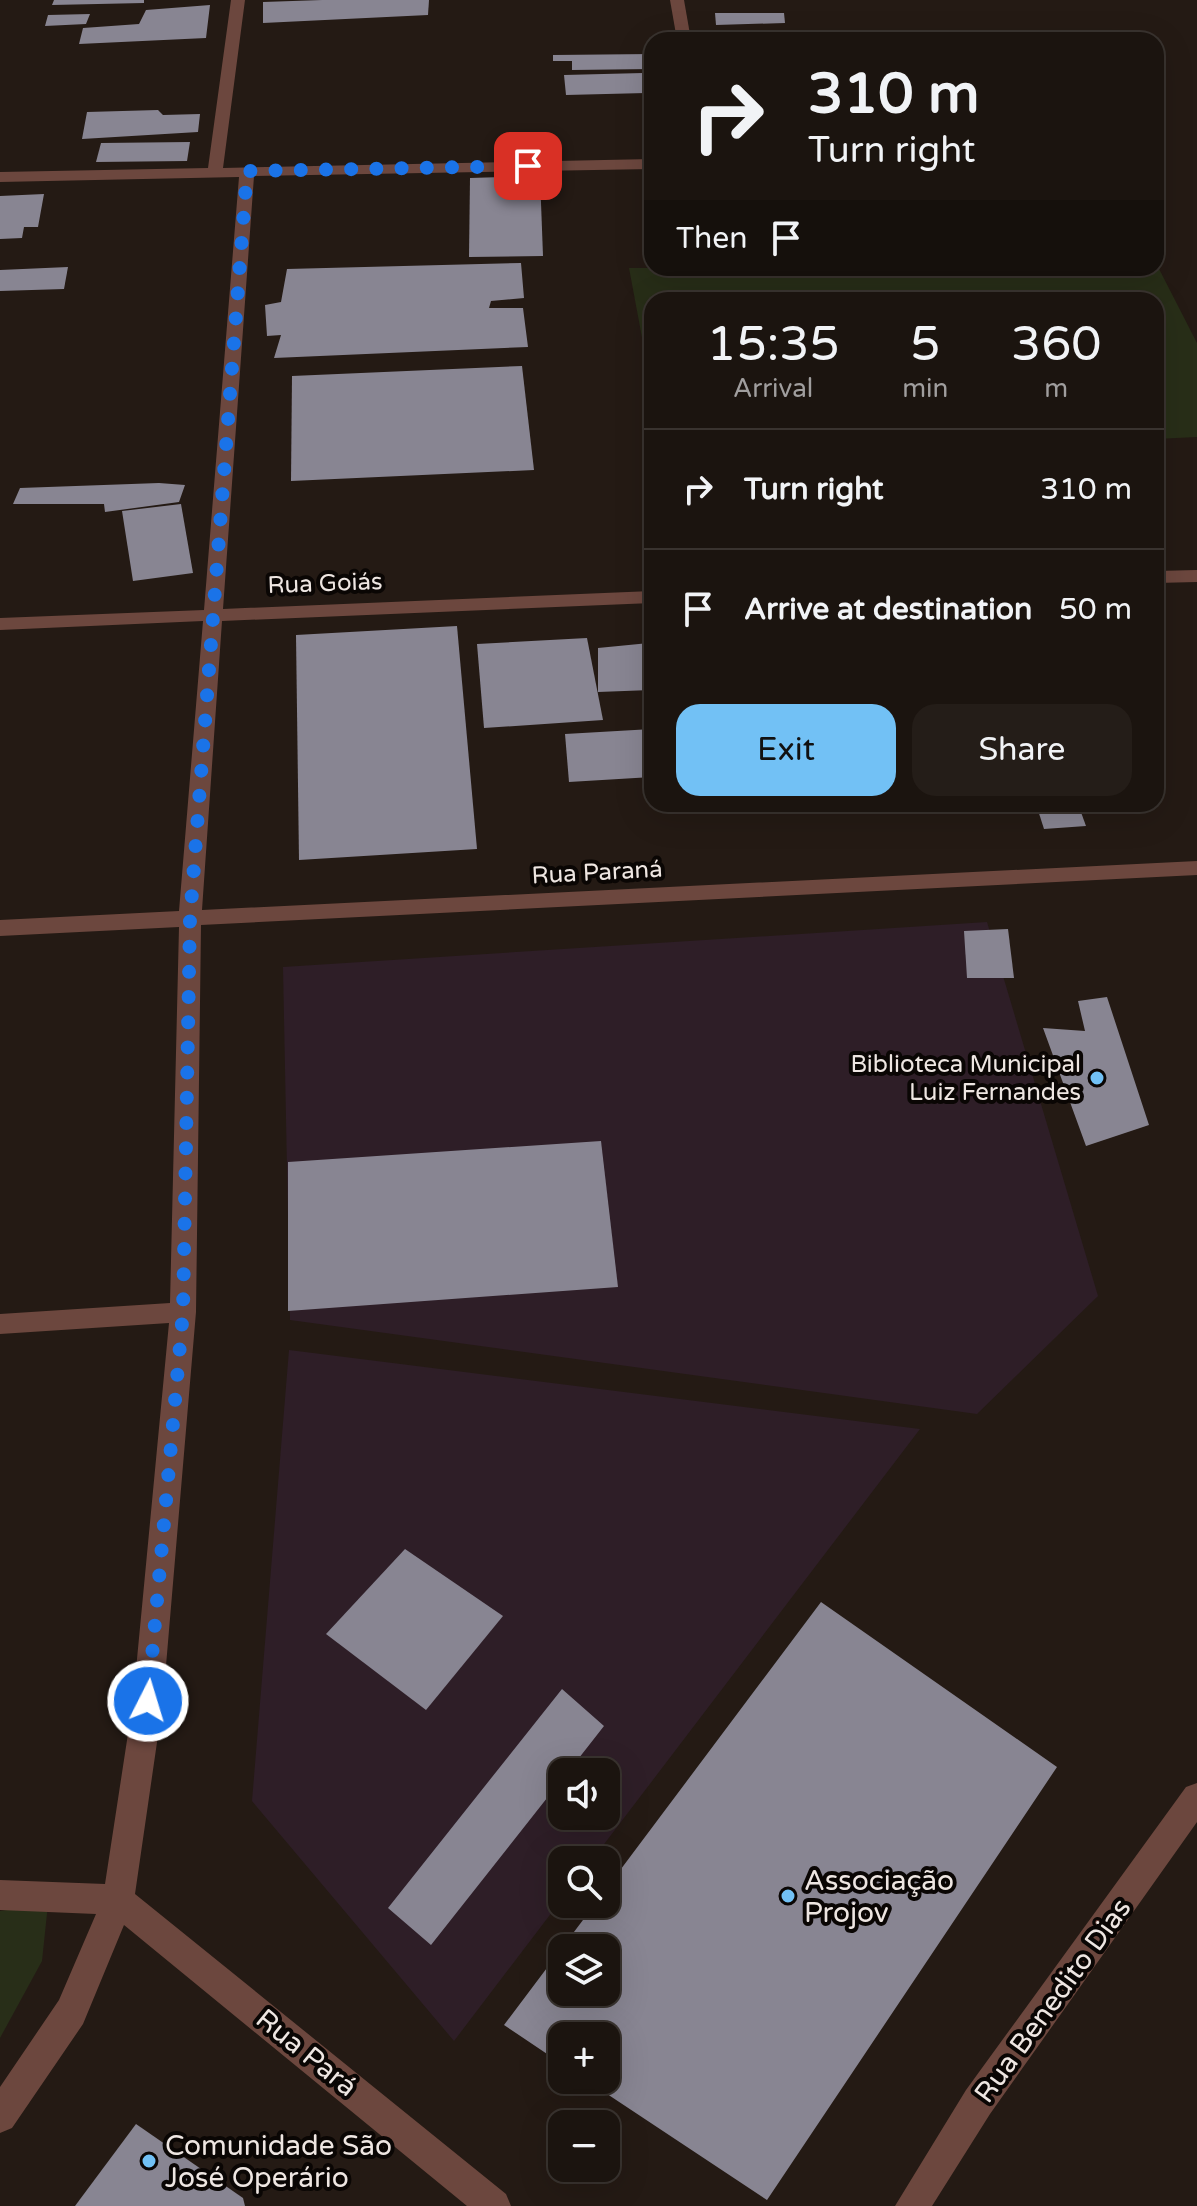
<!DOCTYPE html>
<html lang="en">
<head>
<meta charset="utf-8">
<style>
  body { margin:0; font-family:"Varela Round",sans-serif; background:#241d18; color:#f1f3f6; height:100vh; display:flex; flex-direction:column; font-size:30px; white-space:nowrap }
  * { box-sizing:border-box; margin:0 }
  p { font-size:26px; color:#a09e9e }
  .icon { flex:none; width:44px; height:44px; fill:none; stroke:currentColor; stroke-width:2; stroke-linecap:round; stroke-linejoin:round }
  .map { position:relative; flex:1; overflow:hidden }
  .drawer { position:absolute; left:644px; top:292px; width:520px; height:520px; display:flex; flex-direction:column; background:#1b140f; border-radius:24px; box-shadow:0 8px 32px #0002,0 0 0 2px #39332f }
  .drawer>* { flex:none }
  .guide { position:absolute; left:644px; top:32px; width:520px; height:244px; border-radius:24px; box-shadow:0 8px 32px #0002,0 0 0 2px #39332f; background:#1b140f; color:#f1f3f6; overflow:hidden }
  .buttons { position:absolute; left:548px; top:1758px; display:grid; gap:16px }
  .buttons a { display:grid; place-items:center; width:72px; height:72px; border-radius:16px; background:#1b140f; box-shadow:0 8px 32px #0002,0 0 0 2px #39332f; font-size:40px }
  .pin { position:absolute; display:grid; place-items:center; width:68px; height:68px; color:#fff; margin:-34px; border-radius:16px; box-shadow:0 4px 12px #0006 }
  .me { position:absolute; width:88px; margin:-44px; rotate:5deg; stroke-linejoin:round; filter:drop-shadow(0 0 6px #0008) }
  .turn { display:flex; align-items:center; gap:28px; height:168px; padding:0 32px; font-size:36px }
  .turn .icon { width:104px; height:104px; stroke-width:2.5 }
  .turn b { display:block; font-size:56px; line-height:68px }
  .then { display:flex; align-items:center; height:76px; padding:0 32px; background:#0003; gap:16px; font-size:30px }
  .eta { display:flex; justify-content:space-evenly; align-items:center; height:136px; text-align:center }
  .eta b { font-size:48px; font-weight:600; line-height:56px }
  .button { display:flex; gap:16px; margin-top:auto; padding:16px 32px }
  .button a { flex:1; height:92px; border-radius:24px; background:#72c1f5; color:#111; font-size:32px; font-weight:600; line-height:92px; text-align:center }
  .button a+a { background:#241d18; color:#f1f3f6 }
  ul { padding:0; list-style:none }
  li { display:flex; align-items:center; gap:24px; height:120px; padding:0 32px; border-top:2px solid #39332f }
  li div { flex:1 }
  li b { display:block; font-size:30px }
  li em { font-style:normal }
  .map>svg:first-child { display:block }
</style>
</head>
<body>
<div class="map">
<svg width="1197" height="2206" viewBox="0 0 1197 2206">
  <rect width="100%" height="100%" fill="#241a14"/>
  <g fill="#2e1e27" fill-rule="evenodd">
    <path d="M987,922L1098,1296L977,1414L290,1320L283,967Z"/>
    <path d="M289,1350L920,1429L592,1860H562V1899L454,2041L252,1801ZM562,1772H606V1816H562Z"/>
  </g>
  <g fill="#282e18">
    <path d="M1156,263L1197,343V437L1156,439V300H652V391L629,268H1156Z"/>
    <path d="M48,1904L42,1961L0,2038V1911Z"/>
  </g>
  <g fill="#888592" fill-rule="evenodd">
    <path d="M54,0H144V3L52,5Z"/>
    <path d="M322,0H429L428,15L263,23V2Z"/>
    <path d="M210,5L206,38L79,44L83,28L139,24L146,10Z"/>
    <path d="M715,13H784L785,23L716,25Z"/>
    <path d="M90,14L86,24L45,26L48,15Z"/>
    <path d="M729,35H790L791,40H730Z"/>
    <path d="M652,54V69L572,70V61H553V55Z"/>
    <path d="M643,73L646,93L566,95L564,75Z"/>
    <path d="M158,110L163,115L200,114L198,132L82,139L87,112Z"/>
    <path d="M190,142L187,161L96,162L101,143Z"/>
    <path d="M540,176L543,256L469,257L470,178Z"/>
    <path d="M44,194L38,227H24L22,238L0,239V196Z"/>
    <path d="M521,263L524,298L491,301L489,308H523L528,347L274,358L281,335L267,336L265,305L281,302L287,269Z"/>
    <path d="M68,267L64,289L0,291V270Z"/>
    <path d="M522,366L534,470L291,481L292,376Z"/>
    <path d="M159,483L185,485L179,502L105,512L104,504H13L20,488Z"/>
    <path d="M181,504L193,573L133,581L122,511Z"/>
    <path d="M457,626L477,849L299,860L296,635Z"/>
    <path d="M587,638L603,720L484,728L477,644Z"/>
    <path d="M649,643L651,690L598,692V648Z"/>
    <path d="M652,729V777L569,782L565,734Z"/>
    <path d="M1036,804H1078L1086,826L1044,829Z"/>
    <path d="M1008,929L1014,978H967L964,931Z"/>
    <path d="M1107,997L1149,1125L1086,1146L1043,1028L1085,1031L1078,1001Z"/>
    <path d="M601,1141L618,1287L288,1311V1162Z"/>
    <path d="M405,1549L503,1616L426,1710L326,1634Z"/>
    <path d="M821,1602L1057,1767L767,2200L586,2080H606V2036H562V2064L504,2025L595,1904H606V1889ZM562,1948H606V1992H562Z"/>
    <path d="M562,1689L604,1726L568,1772H562V1779L431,1945L388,1908Z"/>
    <path d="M136,2124L243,2198L245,2206H75Z"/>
  </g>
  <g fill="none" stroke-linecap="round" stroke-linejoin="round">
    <g fill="#6c473e" fill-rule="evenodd">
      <path d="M231,0H245L223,168L652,159V169L254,176L223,609L652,591V603L222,621L202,910L1197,861V875L201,925L196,1312L163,1701L135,1894L506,2194L511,2206H467L124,1925L83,2024L12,2128L0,2133V2087L59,2000L96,1914L0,1910V1880L105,1884L133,1701L169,1323L0,1334V1314L170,1303L179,927L0,936V920L179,911L203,621L0,630V618L204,610L239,177L0,182V172L208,168Z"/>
      <path d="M670,0H684L691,40H677Z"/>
      <path d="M1197,570V582L1156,583V571Z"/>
      <path d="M1197,1783V1822L990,2114L932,2206H895L966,2090L1186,1787Z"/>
    </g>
  </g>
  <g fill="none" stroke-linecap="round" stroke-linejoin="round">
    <path stroke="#1a73e8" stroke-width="14" stroke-dasharray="0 25.2" d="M148,1701L183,1312L190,919L247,171L528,166"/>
  </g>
  <g fill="#72c1f5" stroke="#0a0604" stroke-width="3">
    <circle cx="1097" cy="1078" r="8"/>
    <circle cx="788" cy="1896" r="8"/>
    <circle cx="149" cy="2161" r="8"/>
  </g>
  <g text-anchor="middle" stroke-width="8" stroke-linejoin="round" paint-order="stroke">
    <g font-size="24" fill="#eee6e2" stroke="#0a0604">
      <text transform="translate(325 583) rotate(-2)" y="8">Rua Goiás</text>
      <text transform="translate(597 872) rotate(-3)" y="8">Rua Paraná</text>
    </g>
    <g font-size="24" fill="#eee6e2" stroke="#0a0604" text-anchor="end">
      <text x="1081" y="1072">Biblioteca Municipal<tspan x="1081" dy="28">Luiz Fernandes</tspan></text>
    </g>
    <g font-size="28" fill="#eee6e2" stroke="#0a0604" text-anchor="start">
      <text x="804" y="1890">Associação<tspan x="804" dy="32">Projov</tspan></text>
      <text x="165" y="2155">Comunidade São<tspan x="165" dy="32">José Operário</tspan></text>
    </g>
    <g font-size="28" fill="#eee6e2" stroke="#0a0604">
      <text transform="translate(1052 2000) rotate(-54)" y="10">Rua Benedito Dias</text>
      <text transform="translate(307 2052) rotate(39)" y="10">Rua Pará</text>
    </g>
  </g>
</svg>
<div class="buttons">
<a><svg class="icon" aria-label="sound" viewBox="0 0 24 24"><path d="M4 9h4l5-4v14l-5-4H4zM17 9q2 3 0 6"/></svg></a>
<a><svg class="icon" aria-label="search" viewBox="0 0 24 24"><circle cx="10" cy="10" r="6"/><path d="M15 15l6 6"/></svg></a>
<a><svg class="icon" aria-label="layers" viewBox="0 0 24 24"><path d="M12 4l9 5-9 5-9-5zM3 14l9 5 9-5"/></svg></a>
<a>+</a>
<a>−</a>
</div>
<div class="pin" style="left:528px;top:166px;background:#d93025"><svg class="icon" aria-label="arrive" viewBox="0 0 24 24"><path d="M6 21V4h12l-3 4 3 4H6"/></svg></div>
<svg class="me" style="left:148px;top:1701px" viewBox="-20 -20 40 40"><circle r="17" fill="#1a73e8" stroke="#fff" stroke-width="3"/><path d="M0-11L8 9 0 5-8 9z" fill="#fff"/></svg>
<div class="guide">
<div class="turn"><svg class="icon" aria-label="right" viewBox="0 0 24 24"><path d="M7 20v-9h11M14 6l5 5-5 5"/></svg><div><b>310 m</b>Turn right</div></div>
<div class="then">Then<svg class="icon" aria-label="arrive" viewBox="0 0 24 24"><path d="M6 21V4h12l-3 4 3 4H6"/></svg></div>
</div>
<section class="drawer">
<div class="eta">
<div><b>15:35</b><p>Arrival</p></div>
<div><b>5</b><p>min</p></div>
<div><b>360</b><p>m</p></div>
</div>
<ul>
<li><svg class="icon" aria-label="right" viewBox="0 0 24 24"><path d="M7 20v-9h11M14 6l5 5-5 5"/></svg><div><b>Turn right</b></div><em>310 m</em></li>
<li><svg class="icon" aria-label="arrive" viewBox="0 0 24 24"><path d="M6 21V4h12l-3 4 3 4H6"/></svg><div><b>Arrive at destination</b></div><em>50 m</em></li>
</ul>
<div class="button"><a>Exit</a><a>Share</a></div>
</section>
</div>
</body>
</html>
